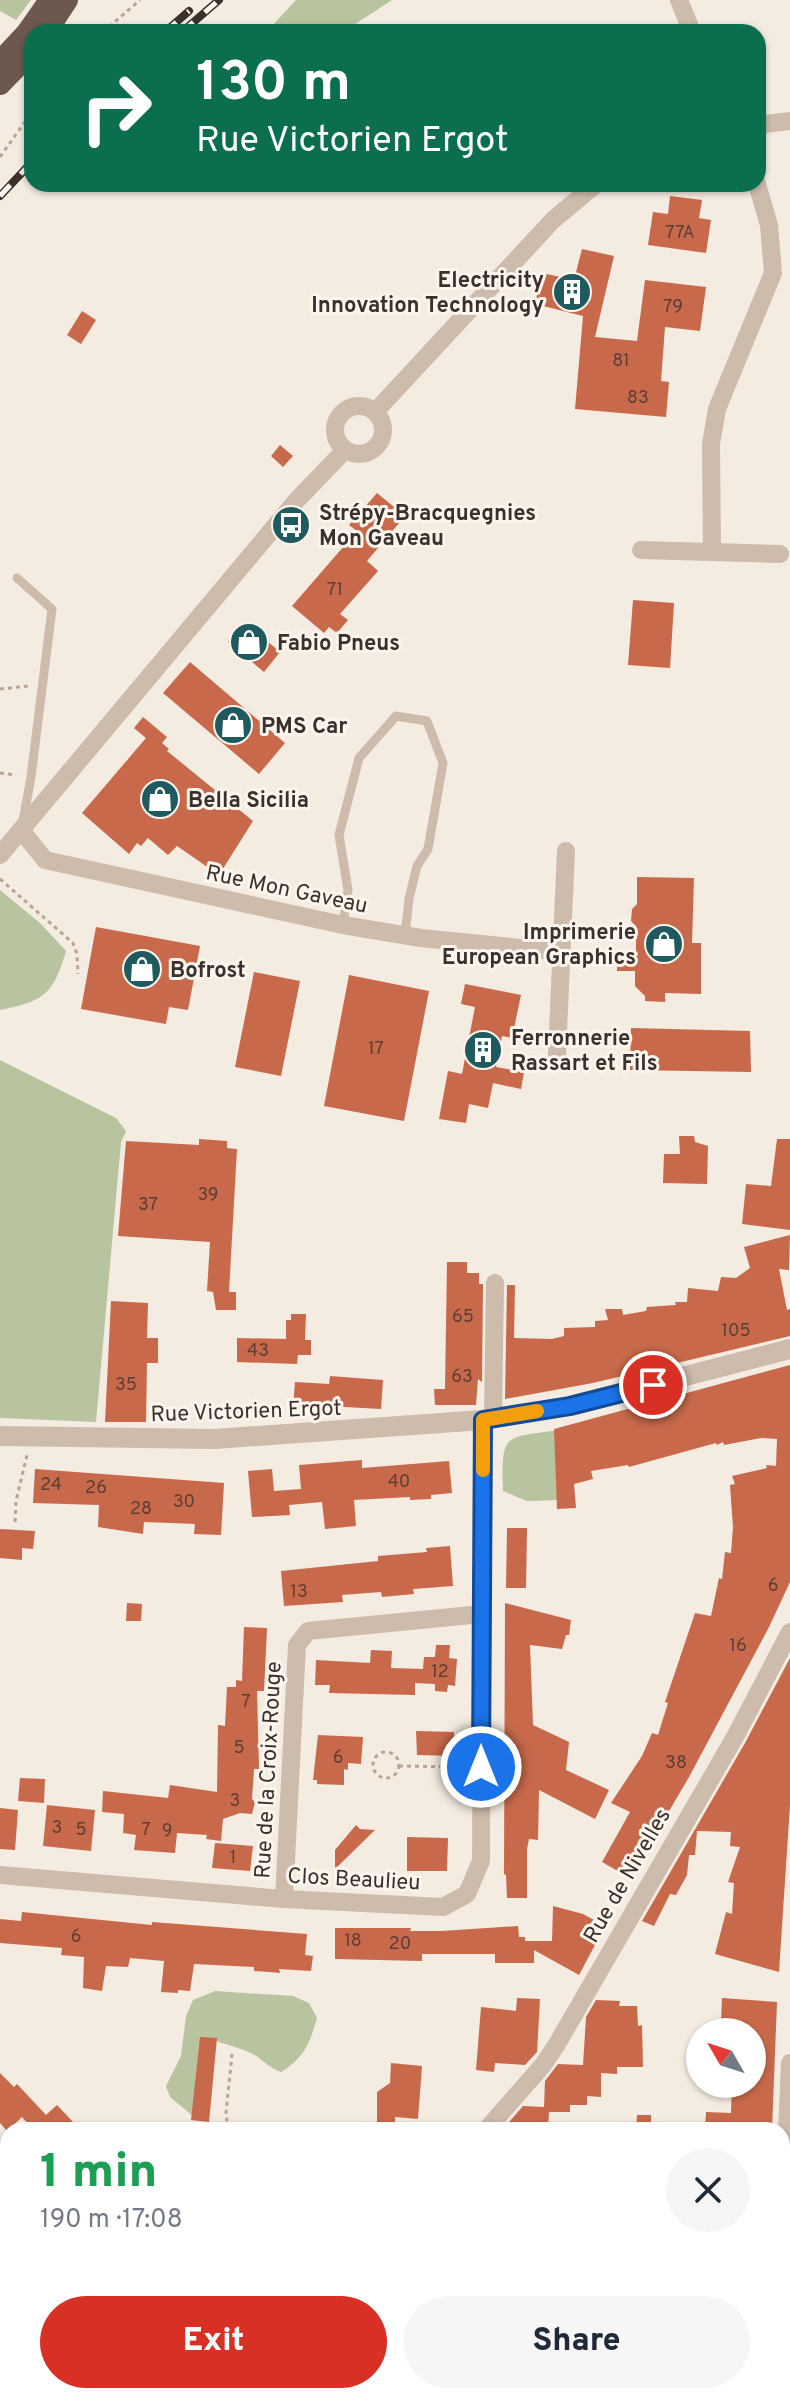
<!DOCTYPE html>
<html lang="en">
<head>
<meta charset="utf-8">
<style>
  body { margin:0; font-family:Overpass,sans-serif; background:#f6f6f7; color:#1f2937; height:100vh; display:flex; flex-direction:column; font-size:30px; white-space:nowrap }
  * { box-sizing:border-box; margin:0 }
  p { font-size:26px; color:#747a83 }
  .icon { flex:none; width:44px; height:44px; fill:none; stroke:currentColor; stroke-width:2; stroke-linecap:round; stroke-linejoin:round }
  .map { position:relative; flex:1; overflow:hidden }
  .panel { position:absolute; left:0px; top:2122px; width:790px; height:282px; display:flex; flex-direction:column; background:#fff; border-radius:24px 24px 0 0; box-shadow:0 2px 6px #0004 }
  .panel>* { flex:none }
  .top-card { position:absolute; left:24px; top:24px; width:742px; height:168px; border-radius:24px; box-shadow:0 2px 6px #0004; background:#0b6e4f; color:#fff; overflow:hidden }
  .needle { width:52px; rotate:309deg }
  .controls { position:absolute; left:686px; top:2018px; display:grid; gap:16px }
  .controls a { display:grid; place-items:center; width:80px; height:80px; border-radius:50%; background:#fff; box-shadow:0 2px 6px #0004; font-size:40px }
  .pin { position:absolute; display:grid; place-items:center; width:68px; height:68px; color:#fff; margin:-34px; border:4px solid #fff; border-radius:50%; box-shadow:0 2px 8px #0007 }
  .me { position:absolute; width:88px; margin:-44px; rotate:0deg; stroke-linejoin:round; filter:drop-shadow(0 0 6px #0008) }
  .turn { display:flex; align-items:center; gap:28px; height:168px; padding:0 40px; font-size:36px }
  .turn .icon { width:104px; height:104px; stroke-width:2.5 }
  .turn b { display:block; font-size:56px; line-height:68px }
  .round { display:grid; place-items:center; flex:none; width:84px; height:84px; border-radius:42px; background:#f6f6f7 }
  .headline { display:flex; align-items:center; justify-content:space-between; height:136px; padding:0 40px }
  h1 { font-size:48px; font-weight:800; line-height:60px; color:#1e9e55 }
  .cta { display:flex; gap:16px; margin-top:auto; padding:16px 40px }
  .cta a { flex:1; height:92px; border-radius:48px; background:#d93025; color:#fff; font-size:32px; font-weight:800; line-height:92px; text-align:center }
  .cta a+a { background:#f6f6f7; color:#1f2937 }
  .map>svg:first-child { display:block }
</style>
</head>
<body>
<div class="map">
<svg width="790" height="2403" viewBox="0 0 790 2403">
  <rect width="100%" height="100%" fill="#f4ebe1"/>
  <g fill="#b8c4a0">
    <path d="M0,0H31L16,20L0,11Z"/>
    <path d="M296,0H392L343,32H272V26Z"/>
    <path d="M0,890L40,923L66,951C53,995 44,1001 0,1010Z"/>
    <path d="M0,1060L116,1118L126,1131L121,1142L96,1422L0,1418Z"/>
    <path d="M559,1430L560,1500L527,1501L503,1491C501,1432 504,1438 559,1430Z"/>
    <path d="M215,1991L293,1996L309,2003L317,2018C310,2043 304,2058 281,2072C269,2068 263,2060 253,2054C245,2050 219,2041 209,2040L199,2121L170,2097L166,2086L181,2056L186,2016L193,2000Z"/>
  </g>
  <g fill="#c8694b">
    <path d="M670,196L702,200L699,218L711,220L706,253L648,245L653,212L668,214Z"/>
    <path d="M582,249L614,256L595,337L637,341L645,280L706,287L700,331L665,327L661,381L669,382L666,417L575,409L583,316L535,304L542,273L574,280Z"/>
    <path d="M82,311L96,320L81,344L67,335Z"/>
    <path d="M280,445L293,456L283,467L271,456Z"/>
    <path d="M377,493L405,516L367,561L378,571L340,614L348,620L337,633L329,627L324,633L292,606L357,531L349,525Z"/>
    <path d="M633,600L674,603L670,668L628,665Z"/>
    <path d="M245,622L280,652L264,672L228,642Z"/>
    <path d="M190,662L285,743L259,774L163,693Z"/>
    <path d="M143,717L167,737L162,743L169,749L167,751L253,821L219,875L177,846L168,855L148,838L141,846L137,843L129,854L82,813L146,738L134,728Z"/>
    <path d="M637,877L694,878L692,943H701V994L665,993V1002L645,1001V996L635,986V971H617V953H636V926L631,921L632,909L637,904Z"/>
    <path d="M96,927L200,946L188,1010L169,1007L166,1024L81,1009Z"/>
    <path d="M254,972L300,981L281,1076L235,1067Z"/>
    <path d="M349,975L429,991L404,1121L324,1106Z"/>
    <path d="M465,984L521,995L512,1038L502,1036L496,1067L524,1072L521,1089L493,1083L488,1108L469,1104L466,1123L439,1119L448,1071L462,1074L475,1007L461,1004Z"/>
    <path d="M631,1028L750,1031L751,1072L630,1070Z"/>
    <path d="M679,1136H694L695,1142L708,1146L707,1184L663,1183L664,1154H680Z"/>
    <path d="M199,1139L227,1141V1148L237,1149L229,1292H236V1310H216L213,1292L207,1291L210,1242L118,1236L126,1141L199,1145Z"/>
    <path d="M777,1139H790V1230L742,1224L746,1184L771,1186Z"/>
    <path d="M790,1235L789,1270L779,1269L787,1310L790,1309V1336L593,1383L505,1399L507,1285H515L514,1338L552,1339L564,1336V1328L595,1327V1321L608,1320L605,1309H622L623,1315L646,1311L647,1307L676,1305L675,1302H687L688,1288L718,1291L721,1277L736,1278L750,1268L744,1247Z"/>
    <path d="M447,1262H467V1273H479V1284H483L482,1382L478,1379L476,1405H435L434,1389H445Z"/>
    <path d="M111,1301L148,1303L147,1338H158V1363H147L146,1422H105Z"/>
    <path d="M291,1314H306L305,1340H311V1355H298L297,1364L237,1362V1338L286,1339V1320H291Z"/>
    <path d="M790,1365V1582L769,1627L689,1777L630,1878L602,1862L630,1812L611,1803L642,1756L652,1733L658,1735L668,1703L665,1702L695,1613L711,1616L719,1578L722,1579L725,1552L731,1553L733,1527L730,1485L735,1484L732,1476L767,1468L766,1465L776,1466L777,1439L761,1438L724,1445L723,1442L717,1445L716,1443L629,1467L628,1465L591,1471L593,1479L574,1484L576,1508L557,1509L554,1429Z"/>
    <path d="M330,1376L383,1380L381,1409L327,1406V1412L293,1409L295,1382L329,1384Z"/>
    <path d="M362,1460V1468L449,1461L452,1493L431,1495V1499L410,1500V1497L354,1500L356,1526L325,1529L322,1502L289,1505L290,1515L252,1517L248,1471L272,1469L274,1491L301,1489L299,1465Z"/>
    <path d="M35,1469L224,1483L221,1535L194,1534L195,1524L144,1522L143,1534L98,1527L99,1505L33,1503Z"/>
    <path d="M507,1528H527L526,1588H506Z"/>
    <path d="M0,1529L35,1531L33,1549L22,1548V1560L0,1558Z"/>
    <path d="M450,1546L453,1586L413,1589L414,1594L382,1597L381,1592L342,1595L343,1602L284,1606L281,1571L378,1561V1556L427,1552L426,1548Z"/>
    <path d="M127,1603L142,1604L141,1621H126Z"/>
    <path d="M505,1603L571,1620L569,1635H566L562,1649L530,1645L533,1725L569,1742L566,1770L609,1790L595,1819L539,1790L538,1840L529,1839L527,1849V1898H507L506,1875L504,1874Z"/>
    <path d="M244,1627L267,1628L264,1691H257L259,1769H254L252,1799L255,1802L252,1814L240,1813L223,1819L221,1841L206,1839L207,1835L177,1833L175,1853L134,1850L136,1835L123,1833L124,1814L102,1812L103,1791L168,1798L170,1785L217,1792L218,1725L225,1726L227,1687H236V1680L242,1681Z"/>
    <path d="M436,1645H450L449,1658L457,1659L455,1686L448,1685L447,1692L435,1691V1684L415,1683V1695L329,1693L330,1685H315L316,1660L370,1663L371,1650L392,1651L391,1668L423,1669L424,1657H435Z"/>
    <path d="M790,1658V1805L779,1972L715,1954L726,1912L732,1914L734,1883L728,1882L740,1847L730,1846L731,1832L697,1831L695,1855H689L687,1875L676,1895L670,1894L654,1926L642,1921L745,1743Z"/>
    <path d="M416,1731L454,1732V1756L417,1755Z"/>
    <path d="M318,1735L363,1737L361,1764L348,1763V1770L344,1769V1785L317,1784V1780H313Z"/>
    <path d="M20,1778L45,1779L44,1803L18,1801Z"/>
    <path d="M47,1805L95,1810L91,1851L43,1846Z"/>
    <path d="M0,1808L18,1810L15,1850L0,1849Z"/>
    <path d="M356,1825L360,1829L375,1830L335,1869V1850Z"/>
    <path d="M407,1837L448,1838L447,1871H407Z"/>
    <path d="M215,1843L253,1846L250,1871L212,1868Z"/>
    <path d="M553,1906L583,1914L605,1926L579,1975L534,1950V1963H495V1954H422V1961L335,1959V1928H411L410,1931H441L518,1926L519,1937H525V1941H552Z"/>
    <path d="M22,1912L152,1925V1922L307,1934L305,1955L313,1956L311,1971L279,1969L280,1973L270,1972L254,1971V1967L194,1964L190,1991L178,1990V1993L161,1992L164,1961L130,1958L128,1967L106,1966L102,1991L83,1988L84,1957L61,1955L62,1948L0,1943V1919L21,1921Z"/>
    <path d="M517,1998L540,1999L537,2052L525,2065L495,2063L494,2072L476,2070L481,2007L516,2011Z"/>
    <path d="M722,1998L777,2002L772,2130H705L706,2112L731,2113L732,2084H752V2032L736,2031V2024L721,2022Z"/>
    <path d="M596,2000L620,2001L619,2006H637L638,2026L642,2025L643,2067H617V2074L601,2073V2097L587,2096V2105H570V2112H549L548,2130H502L523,2106L544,2107L545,2081L558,2064L583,2065L586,2017Z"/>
    <path d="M200,2037L217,2038L209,2122L191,2120Z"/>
    <path d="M391,2063L422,2066L418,2119L395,2117V2123L377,2122V2092L390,2083Z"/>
    <path d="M0,2073L14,2087L17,2084L46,2115L57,2105L73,2122L66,2130H30L32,2128L22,2117L7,2131L0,2123Z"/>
    <path d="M637,2115H651V2130H636Z"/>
  </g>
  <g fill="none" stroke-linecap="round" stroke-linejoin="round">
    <g stroke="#b9a596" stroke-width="3" stroke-dasharray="4 4" stroke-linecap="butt">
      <path d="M103,32L140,0"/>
      <path d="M0,157L32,112"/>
      <path d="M0,689L28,686"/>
      <path d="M0,773L16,775"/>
      <path d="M0,879L73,943L77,954L78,974"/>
      <path d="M15,1522L16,1501L27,1455"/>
      <circle cx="386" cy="1765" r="13"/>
      <path d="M399,1766L463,1767"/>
      <path d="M232,2054L226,2113L227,2121L234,2130"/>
      <path d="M303,2130L308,2125"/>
    </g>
    <g stroke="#cdbbac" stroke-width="9">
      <path d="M17,578L52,609L31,777L23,821"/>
      <path d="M343,925L348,890L339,835L359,758L396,716L427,721L443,763L428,849L417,866L409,899L405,935"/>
    </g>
    <g stroke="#cdbbac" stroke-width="18">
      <path d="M679,0L692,32"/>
      <path d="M758,125L790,121"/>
      <circle cx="359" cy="430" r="24"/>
      <path d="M375,412L553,220L596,184"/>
      <path d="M641,550L780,554"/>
      <path d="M712,552L711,444L717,409L773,273L769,225L757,184"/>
      <path d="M21,830L45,860L343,925L421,938L561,952"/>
      <path d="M0,855L297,500L345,450"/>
      <path d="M557,1054L566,851"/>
      <path d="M493,1419L495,1283"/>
      <path d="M0,1875L284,1899L443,1907L467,1894L481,1861L483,1420"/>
      <path d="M284,1899L297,1645L308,1631L482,1614"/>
      <path d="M486,2130L543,2065L557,2044L735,1737L790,1632"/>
      <path d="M0,2172L8,2180"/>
      <path d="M782,2252L790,2063"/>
      <path d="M208,2403L216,2396"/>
      <path d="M776,2403L777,2396"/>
    </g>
    <path stroke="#cdbbac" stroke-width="20" d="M0,1436L214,1439L483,1420L570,1406L790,1349"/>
    <g stroke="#6c584f" stroke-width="22">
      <path d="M46,32L67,0"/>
      <path d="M0,62L27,33L50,0"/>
      <path d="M0,84L32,51"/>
    </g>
    <defs>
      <g id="rail">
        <path d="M165,32L189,11"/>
        <path d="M182,32L219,0"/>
        <path d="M0,196L32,162"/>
      </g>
    </defs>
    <use href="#rail" stroke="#3b302b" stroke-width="8"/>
    <use href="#rail" stroke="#fbf5ee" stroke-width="5" stroke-dasharray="15" stroke-linecap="butt"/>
  </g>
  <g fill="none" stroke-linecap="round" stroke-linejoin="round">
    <defs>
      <path id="route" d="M481,1767L483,1420L570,1406L653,1385"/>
    </defs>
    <use href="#route" stroke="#114b97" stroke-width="20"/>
    <use href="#route" stroke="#1a73e8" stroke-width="14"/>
    <path stroke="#f59e0b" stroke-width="14" d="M483,1470V1420L537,1411"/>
  </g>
  <defs>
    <symbol id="building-disc" viewBox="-11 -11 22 22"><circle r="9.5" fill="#1f5a5e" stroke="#fbf5ee"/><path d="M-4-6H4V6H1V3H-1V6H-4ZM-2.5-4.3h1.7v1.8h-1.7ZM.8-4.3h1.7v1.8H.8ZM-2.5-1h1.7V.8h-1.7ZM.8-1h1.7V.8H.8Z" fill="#fff"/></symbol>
    <symbol id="bus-disc" viewBox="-11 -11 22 22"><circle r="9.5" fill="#1f5a5e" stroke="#fbf5ee"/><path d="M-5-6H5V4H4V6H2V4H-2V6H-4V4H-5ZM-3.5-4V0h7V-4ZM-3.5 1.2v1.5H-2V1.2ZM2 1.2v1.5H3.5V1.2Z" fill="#fff"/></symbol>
    <symbol id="shop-disc" viewBox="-11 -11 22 22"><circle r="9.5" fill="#1f5a5e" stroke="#fbf5ee"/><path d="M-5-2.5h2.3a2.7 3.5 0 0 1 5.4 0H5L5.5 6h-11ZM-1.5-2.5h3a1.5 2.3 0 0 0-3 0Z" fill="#fff"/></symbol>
  </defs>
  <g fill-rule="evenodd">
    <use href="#building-disc" x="550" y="270" width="44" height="44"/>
    <use href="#bus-disc" x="269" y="503" width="44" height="44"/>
    <use href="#shop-disc" x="227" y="620" width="44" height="44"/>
    <use href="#shop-disc" x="211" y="703" width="44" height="44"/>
    <use href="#shop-disc" x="138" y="777" width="44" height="44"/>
    <use href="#shop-disc" x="642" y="922" width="44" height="44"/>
    <use href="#shop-disc" x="120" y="947" width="44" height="44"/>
    <use href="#building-disc" x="461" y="1028" width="44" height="44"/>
  </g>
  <g text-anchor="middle" stroke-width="6" stroke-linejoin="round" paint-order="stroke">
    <g font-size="18" fill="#5e3e33">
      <text x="680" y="238">77A</text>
      <text x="673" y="312">79</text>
      <text x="621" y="366">81</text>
      <text x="638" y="403">83</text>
      <text x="335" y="595">71</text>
      <text x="376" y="1054">17</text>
      <text x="208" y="1200">39</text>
      <text x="148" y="1210">37</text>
      <text x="463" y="1322">65</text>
      <text x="736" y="1336">105</text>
      <text x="258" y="1356">43</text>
      <text x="462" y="1382">63</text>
      <text x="126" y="1390">35</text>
      <text x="399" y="1487">40</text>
      <text x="51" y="1490">24</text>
      <text x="96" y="1493">26</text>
      <text x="184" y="1507">30</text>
      <text x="141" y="1514">28</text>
      <text x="773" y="1591">6</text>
      <text x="299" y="1597">13</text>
      <text x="738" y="1651">16</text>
      <text x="440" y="1677">12</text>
      <text x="246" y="1707">7</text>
      <text x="239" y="1753">5</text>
      <text x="338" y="1763">6</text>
      <text x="676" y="1768">38</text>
      <text x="235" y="1806">3</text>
      <text x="57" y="1833">3</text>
      <text x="81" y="1835">5</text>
      <text x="146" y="1835">7</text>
      <text x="167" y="1836">9</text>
      <text x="233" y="1863">1</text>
      <text x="76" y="1942">6</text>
      <text x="353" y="1946">18</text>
      <text x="400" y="1949">20</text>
    </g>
    <g font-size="22" font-weight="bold" fill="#3b302b" stroke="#fbf5ee" text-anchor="start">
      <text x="544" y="287" text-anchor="end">Electricity<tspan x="544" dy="25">Innovation Technology</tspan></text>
      <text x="319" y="520">Strépy-Bracquegnies<tspan x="319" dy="25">Mon Gaveau</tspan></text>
      <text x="277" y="650">Fabio Pneus</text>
      <text x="261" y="733">PMS Car</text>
      <text x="188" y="807">Bella Sicilia</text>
      <text x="636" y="939" text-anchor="end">Imprimerie<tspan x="636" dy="25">European Graphics</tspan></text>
      <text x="170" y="977">Bofrost</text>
      <text x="511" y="1045">Ferronnerie<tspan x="511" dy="25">Rassart et Fils</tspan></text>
    </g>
    <g font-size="22" fill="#3b302b" stroke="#fbf5ee">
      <text transform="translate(287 888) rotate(12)" y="8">Rue Mon Gaveau</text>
      <text transform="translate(246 1410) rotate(-2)" y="8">Rue Victorien Ergot</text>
      <text transform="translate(267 1770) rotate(-87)" y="8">Rue de la Croix-Rouge</text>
      <text transform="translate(626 1875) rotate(-60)" y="8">Rue de Nivelles</text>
      <text transform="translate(354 1878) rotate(3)" y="8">Clos Beaulieu</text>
    </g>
  </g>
</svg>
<div class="controls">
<a><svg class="needle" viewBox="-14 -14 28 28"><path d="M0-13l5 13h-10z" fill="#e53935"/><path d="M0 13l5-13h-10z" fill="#747a83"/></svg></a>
</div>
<div class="pin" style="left:653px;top:1385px;background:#d93025"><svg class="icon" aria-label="arrive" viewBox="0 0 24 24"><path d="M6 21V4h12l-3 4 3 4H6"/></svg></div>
<svg class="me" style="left:481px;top:1767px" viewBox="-20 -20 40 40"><circle r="17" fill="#1a73e8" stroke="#fff" stroke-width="3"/><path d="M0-11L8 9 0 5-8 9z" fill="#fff"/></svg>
<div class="top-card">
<div class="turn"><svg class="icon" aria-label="right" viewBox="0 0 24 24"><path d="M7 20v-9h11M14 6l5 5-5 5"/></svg><div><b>130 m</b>Rue Victorien Ergot</div></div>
</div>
<section class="panel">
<div class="headline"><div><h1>1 min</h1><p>190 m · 17:08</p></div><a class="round"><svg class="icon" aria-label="close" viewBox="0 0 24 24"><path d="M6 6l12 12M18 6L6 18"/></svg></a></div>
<div class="cta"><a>Exit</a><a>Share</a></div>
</section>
</div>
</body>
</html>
